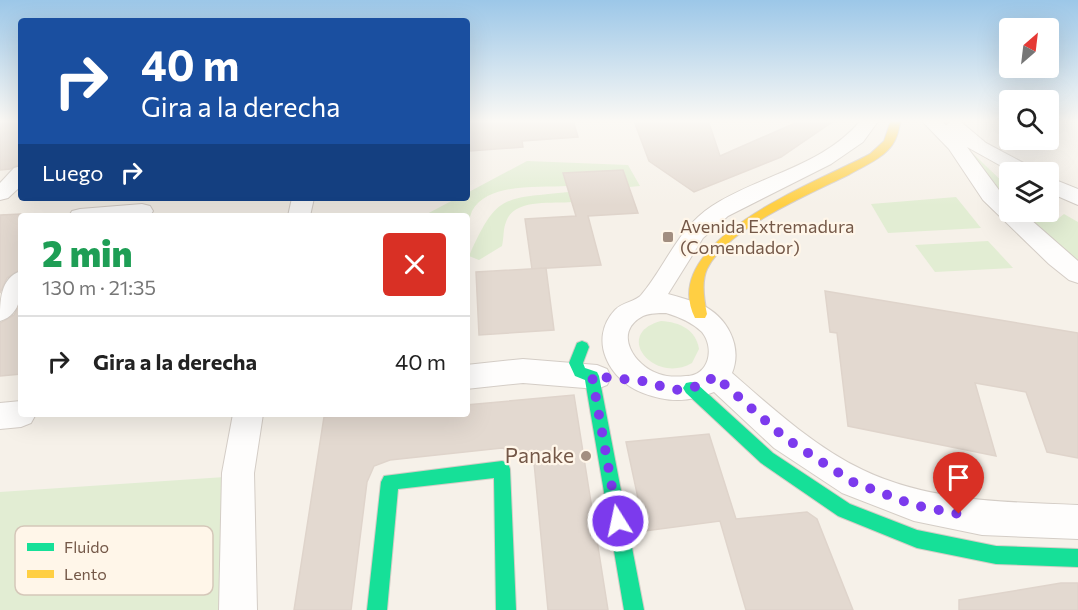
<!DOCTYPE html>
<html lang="es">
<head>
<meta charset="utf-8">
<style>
  body { margin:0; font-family:Commissioner,sans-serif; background:#f2f2f2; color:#222; height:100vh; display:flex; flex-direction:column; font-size:22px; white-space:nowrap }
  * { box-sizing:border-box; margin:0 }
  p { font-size:20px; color:#767676 }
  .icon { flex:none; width:33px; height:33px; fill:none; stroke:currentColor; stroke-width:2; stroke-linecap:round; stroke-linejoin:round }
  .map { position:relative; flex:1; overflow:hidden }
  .drawer { position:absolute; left:18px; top:213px; width:452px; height:204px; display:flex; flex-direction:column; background:#fff; border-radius:6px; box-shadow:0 6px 24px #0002 }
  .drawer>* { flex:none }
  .banner { position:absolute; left:18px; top:18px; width:452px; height:183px; border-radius:6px; box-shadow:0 6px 24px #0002; background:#1a4fa0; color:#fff; overflow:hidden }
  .needle { width:39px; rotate:28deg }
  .buttons { position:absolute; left:999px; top:18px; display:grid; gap:12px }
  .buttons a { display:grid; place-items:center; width:60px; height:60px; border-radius:6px; background:#fff; box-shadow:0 6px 24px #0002; font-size:30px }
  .pin { position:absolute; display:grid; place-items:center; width:51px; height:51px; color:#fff; margin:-62px -26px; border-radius:50% 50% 50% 0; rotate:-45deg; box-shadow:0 0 6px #0007 }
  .pin .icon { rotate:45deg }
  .me { position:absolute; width:66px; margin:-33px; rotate:350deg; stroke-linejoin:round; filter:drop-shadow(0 0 4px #0008) }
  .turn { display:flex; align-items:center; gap:21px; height:126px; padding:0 24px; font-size:27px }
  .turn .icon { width:78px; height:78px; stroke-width:2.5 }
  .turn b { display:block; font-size:42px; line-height:51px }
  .then { display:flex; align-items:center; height:57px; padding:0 24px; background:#0003; gap:12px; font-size:22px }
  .round { display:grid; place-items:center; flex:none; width:63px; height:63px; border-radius:6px; background:#f2f2f2 }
  .headline { display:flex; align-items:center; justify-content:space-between; height:102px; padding:0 24px }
  h1 { font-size:36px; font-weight:800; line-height:45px; color:#1e9e55 }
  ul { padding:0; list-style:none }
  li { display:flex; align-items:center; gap:18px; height:90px; padding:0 24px; border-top:2px solid #e0e0e0 }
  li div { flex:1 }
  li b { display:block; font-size:22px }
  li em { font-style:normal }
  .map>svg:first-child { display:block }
</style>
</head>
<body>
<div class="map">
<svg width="1078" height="610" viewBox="0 0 1078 610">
  <rect width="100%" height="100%" fill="#f6f1e9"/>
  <g fill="#e2edd3">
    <path d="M962,143L1009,188V209Z"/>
    <path d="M527,161L628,165L640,186L629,187L563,174L567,186C539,188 488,182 472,211C470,216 468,224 467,229L466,216H423L457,198H466L467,193Z"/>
    <path d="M569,192L572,202C552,204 514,198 506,222C503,229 504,238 502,246L479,260L469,256C497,193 503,199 569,192Z"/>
    <path d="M956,197L981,228L888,233L871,204Z"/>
    <path d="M1012,212H1038L1055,221L1064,214L1078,222V269Z"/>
    <path d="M988,241L1013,268L935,272L915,245Z"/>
    <path d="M661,321C680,322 696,330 699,349L692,363C654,385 612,334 661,321Z"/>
    <path d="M225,477L223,610H0V492Z"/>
  </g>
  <g fill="#e3d9d0" stroke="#dfd4cb" stroke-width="1.5">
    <path d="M0,120H21V164L10,169L0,170Z"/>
    <path d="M468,120H573L578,137L522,141L523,147L470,151Z"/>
    <path d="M708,120L720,156L802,120H835L781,157L694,192L649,161L634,121Z"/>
    <path d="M623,170L638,213L588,216L601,265L532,269L525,219L576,216L563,173Z"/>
    <path d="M21,214V269L7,278L0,293V215Z"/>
    <path d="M546,268L554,330L479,335L476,272Z"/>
    <path d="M825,291L1078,333V458L1047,452L1026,392L975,383L996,456L848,426L837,333L830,332Z"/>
    <path d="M21,302V374L0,376V323L14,315Z"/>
    <path d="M574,395L608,610H548L533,452L519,454L502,448L390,460L374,466L367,482L351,610H294L324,417L364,414H466V405Z"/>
    <path d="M709,434L736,519L807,512L817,519L853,610H746L720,521L645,531L626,442Z"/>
    <path d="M1061,583H1078V610H959V600Z"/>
  </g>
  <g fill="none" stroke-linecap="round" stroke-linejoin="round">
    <defs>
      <g id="street">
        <path d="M861,120H879L863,142L831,164L728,216L703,238L668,294C679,297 690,300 700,304C727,316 743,346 732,373C772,408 815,447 863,470C930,502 1006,502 1078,505V539L982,535L914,521L842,493L774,448L714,392C689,402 669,403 643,393C610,381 587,340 615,310C622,302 636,302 642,294C666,265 679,227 712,206C760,175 824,166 861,120ZM666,313C679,317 692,322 702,332C715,348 709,376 686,376C677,377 667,377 659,374C634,366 612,332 643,316C650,313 658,313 666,313Z"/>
        <path d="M921,120H940L946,125L954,120L961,122L986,143L1033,168L1036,172H1012L967,147L999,190L1010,200V212H1022L1078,261V283L1069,280L1049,264L983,200L949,149Z"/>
        <path d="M21,166V186L8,198L0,200V183L14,168Z"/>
        <path d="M1048,177L1078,189V205L1048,192Z"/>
        <path d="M292,198H314L310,216H288Z"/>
        <path d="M142,204L150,206L153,211L150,216H69L72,211L80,209Z"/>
        <path d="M21,271C21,291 23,314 0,321C0,301 0,278 21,271Z"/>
        <path d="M523,359L597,365L607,369L611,377L607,385L597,389L523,383L466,389V365Z"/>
        <path d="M21,401V414H36L31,423L21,427L0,429V403Z"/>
        <path d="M233,414H263L254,473L257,610H219L222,473Z"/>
      </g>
      <g id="fast">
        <path d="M582,341L587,343L589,347L583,363L585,368L597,372L599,376L644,610H624L585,380L575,376L569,363L577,343Z"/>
        <path d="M691,382L696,383L773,453L850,504L917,530L996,546L1078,549V567L996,564L917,548L838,516L761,463L686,393L683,388L686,383Z"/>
        <path d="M502,461L508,463L510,469L516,610H496L494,478L398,489L387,610H367L381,482L384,476Z"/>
      </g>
      <path id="slow" d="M891,120H901C899,127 898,136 894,142C886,157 864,166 850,174C810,194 727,228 707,269C701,282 704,300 707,314L705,318H695C656,240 821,181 870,154L884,141Z"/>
    </defs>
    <use href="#street" stroke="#d4cdc6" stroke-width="2"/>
    <use href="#fast" stroke="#d5cdc6" stroke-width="2"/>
    <use href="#slow" stroke="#d5cdc6" stroke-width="2"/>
    <use href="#street" fill="#fefdfc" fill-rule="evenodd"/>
    <use href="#fast" fill="#16e098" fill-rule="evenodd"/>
    <use href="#slow" fill="#ffcf43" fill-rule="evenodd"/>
  </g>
  <linearGradient id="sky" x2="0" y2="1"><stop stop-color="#9cc7e8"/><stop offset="0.59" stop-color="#fbf9f5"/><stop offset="1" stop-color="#fbf9f5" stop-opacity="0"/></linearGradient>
  <rect width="1078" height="205" fill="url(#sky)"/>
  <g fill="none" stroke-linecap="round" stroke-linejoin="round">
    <path stroke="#7c3aed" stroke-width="10" stroke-dasharray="0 18" d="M618,521L592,376L642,381L675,390L691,388L704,384L715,376L785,438L853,482L914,505L959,514"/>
  </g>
  <g fill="#a28e80" stroke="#fff6e9" stroke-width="2">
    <rect x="662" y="231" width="12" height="12" rx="3"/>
    <circle cx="586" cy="456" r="6"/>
  </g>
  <g text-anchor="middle" stroke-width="4.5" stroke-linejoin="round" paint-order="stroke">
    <g font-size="18" fill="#745848" stroke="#fff6e9" text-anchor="start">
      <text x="680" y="233">Avenida Extremadura<tspan x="680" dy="21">(Comendador)</tspan></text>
    </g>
    <g font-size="21" fill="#745848" stroke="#fff6e9" text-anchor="end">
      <text x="574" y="463">Panake</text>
    </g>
  </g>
  <rect x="15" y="526" width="198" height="69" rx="9" fill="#fff6e9" stroke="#d5c7b9" stroke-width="1.5"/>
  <rect x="27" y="543" width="27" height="8" fill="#16e098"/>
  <rect x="27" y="570" width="27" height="8" fill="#ffcf43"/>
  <g font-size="16" fill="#745848">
    <text x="64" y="553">Fluido</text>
    <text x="64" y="580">Lento</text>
  </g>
</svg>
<div class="buttons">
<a><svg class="needle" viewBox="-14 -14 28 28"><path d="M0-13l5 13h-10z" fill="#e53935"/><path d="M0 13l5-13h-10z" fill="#767676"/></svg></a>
<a><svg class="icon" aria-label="search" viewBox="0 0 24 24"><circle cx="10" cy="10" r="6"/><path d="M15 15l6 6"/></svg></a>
<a><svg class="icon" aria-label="layers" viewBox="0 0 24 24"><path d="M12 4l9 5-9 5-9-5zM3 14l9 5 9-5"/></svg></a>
</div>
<div class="pin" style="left:959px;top:514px;background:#d93025"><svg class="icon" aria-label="arrive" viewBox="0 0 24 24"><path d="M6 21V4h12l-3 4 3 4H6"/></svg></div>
<svg class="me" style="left:618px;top:521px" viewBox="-20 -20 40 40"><circle r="17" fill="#7c3aed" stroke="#fff" stroke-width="3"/><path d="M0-11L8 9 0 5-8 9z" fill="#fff"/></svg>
<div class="banner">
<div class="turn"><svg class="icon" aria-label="right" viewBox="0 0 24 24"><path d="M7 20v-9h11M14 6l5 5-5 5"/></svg><div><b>40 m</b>Gira a la derecha</div></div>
<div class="then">Luego<svg class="icon" aria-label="right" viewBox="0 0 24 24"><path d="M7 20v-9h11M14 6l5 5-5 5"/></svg></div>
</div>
<section class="drawer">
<div class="headline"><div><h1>2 min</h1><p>130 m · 21:35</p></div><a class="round" style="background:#d93025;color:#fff"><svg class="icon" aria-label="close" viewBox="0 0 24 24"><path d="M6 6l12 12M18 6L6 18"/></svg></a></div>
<ul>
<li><svg class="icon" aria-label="right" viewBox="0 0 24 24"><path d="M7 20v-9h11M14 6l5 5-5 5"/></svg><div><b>Gira a la derecha</b></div><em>40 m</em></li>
</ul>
</section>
</div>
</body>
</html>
